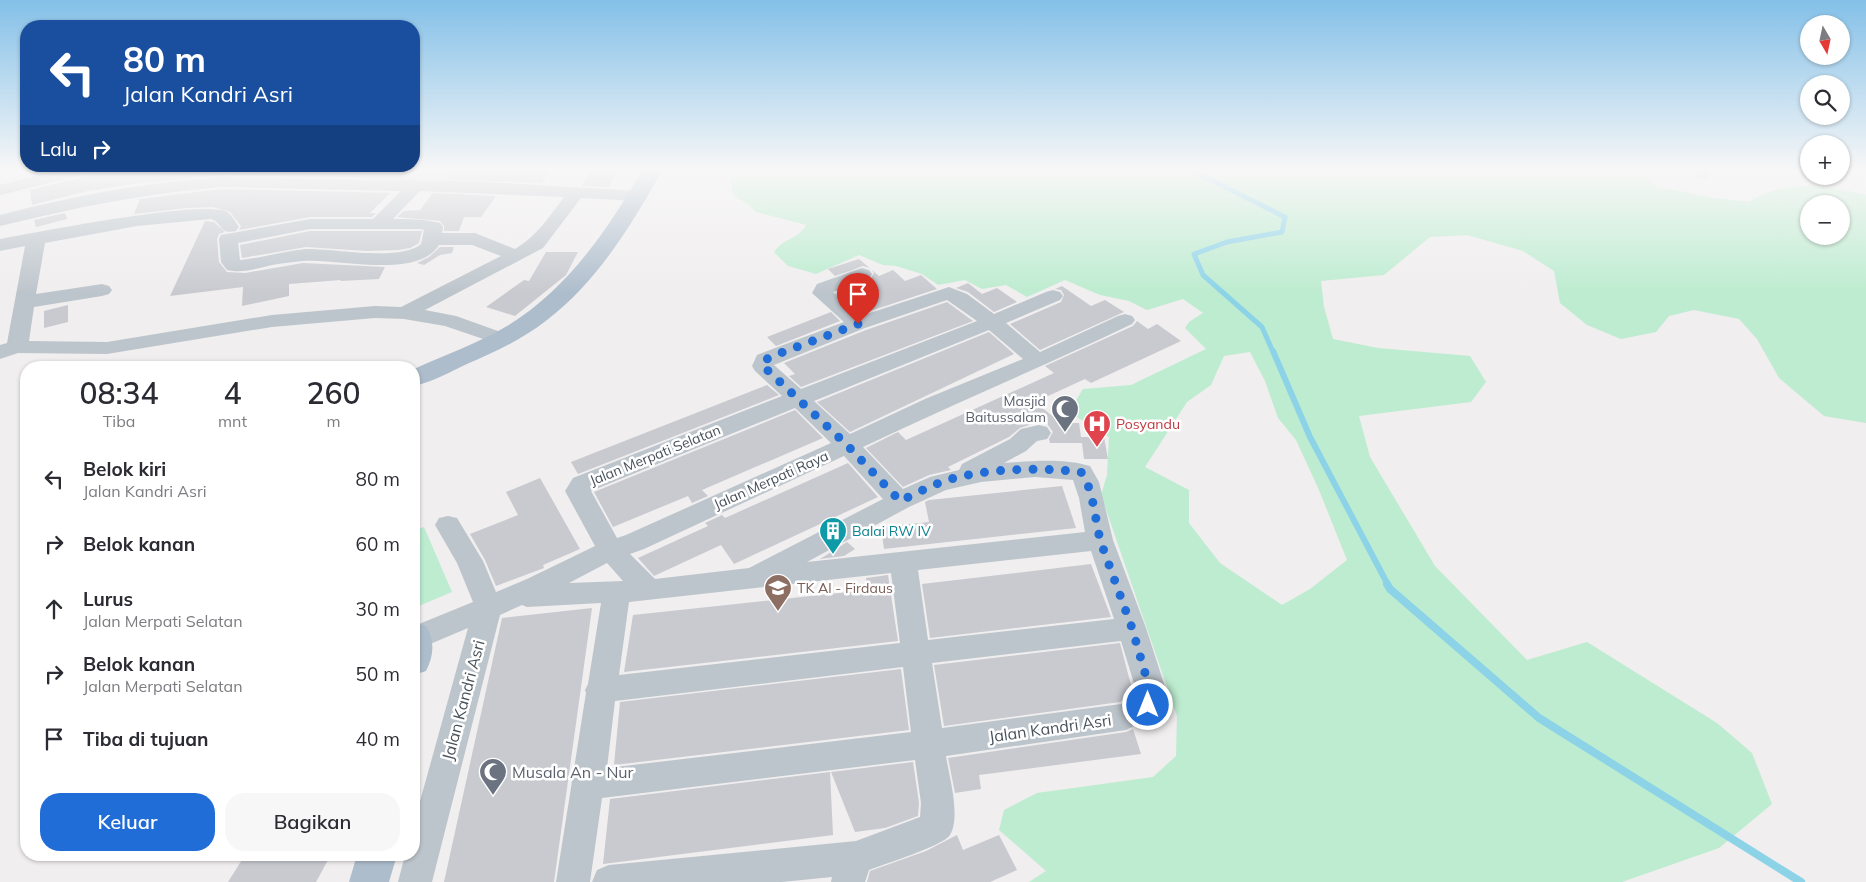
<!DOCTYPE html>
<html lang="id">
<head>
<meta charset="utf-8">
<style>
  body { margin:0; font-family:Mulish,sans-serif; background:#f7f7f7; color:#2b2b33; height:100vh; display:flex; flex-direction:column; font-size:19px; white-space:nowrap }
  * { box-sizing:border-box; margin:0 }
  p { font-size:16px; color:#7c7c81 }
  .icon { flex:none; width:28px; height:28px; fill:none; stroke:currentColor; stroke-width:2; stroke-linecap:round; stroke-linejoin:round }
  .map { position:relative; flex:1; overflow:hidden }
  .drawer { position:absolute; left:20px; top:361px; width:400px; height:500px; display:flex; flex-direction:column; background:#fff; border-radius:20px; box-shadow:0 1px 4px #0004 }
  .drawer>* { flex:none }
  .top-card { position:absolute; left:20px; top:20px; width:400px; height:152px; border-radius:20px; box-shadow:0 1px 4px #0004; background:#1a4fa0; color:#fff; overflow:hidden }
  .needle { width:32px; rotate:171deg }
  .tools { position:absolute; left:1800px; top:15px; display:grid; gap:10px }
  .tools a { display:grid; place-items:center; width:50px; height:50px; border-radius:50%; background:#fff; box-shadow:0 1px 4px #0004; font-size:25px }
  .pin { position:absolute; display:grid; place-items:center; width:42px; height:42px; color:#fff; margin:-51px -21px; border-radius:50% 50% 50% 0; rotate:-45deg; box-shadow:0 0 5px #0007 }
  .pin .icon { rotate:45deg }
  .me { position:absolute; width:55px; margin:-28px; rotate:0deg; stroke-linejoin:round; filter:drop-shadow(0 0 4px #0008) }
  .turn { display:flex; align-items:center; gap:18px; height:105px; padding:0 20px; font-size:22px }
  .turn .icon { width:65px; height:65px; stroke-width:2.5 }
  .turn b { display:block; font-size:35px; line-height:42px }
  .then { display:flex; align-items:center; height:48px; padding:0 20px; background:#0003; gap:10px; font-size:19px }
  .eta { display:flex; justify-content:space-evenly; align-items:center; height:85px; text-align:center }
  .eta b { font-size:30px; font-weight:600; line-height:35px }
  .action { display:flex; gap:10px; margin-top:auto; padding:10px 20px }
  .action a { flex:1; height:58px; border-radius:20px; background:#216dd7; color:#fff; font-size:20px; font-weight:600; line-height:58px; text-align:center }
  .action a+a { background:#f7f7f7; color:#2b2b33 }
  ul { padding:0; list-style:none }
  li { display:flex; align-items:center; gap:15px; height:65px; padding:0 20px }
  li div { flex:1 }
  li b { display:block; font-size:19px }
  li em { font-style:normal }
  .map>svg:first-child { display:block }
</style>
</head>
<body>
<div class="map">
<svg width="1866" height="882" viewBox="0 0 1866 882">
  <rect width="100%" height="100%" fill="#f0eeee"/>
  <path fill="#e1dfdf" d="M404,169H497L487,184L393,183Z"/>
  <g fill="#bdecd0" fill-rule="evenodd">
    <path d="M732,169H1652L1648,176L1655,186L1714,198L1749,202C1783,178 1829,186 1866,195V423L1824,416L1779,378L1757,339L1739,319L1694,310L1669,316L1656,332L1621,339L1587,325L1560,303L1554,271L1523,251L1467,235L1430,237L1384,275L1321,281L1324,307L1333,339L1378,348L1470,356L1486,382L1471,402L1359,416L1370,457L1435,566L1527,660L1587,642L1717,723L1752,753L1772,804L1719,848L1622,882H1029L1046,871L999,830L1004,810L1037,793L1153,777L1176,756L1177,716L1101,495L1107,475L1109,437L1069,412L1083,389L1131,385L1206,349L1185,328L1189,322L1203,313L1183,299L1147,310L1129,301L1100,295L1065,280L1027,297L1006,285L982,289L965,280L938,285L922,274L896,266L883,265L859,255L816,274L788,266L774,252C783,238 799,239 806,225L756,212L749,205L733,195L730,172ZM1809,204H1841V236H1809ZM1250,352L1265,381L1278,418L1296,440L1319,490L1347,560L1310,589L1282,605L1220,563L1189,523V490L1145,467L1187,402L1211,385L1224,356Z"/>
    <path d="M424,527L452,592L414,608V531Z"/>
  </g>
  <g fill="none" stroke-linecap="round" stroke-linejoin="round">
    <path stroke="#8cd3e8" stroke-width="5" d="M1189,169L1285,217L1282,232L1227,242L1194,254L1203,275L1262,327L1273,352"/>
    <path stroke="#8cd3e8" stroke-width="6" d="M1273,351L1310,437L1388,585"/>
    <path stroke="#8cd3e8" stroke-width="8" d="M1387,584L1390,589L1539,718L1801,882"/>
  </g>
  <g fill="#c8cad0">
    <path d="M94,169H352L350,171L411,170L403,179L222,175L146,183V182L87,191L32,205L30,190L90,175Z"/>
    <path d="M453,169H551L542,183L445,179Z"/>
    <path d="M591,169H618L609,187L582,186Z"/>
    <path d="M222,189L390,193L370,213H376L372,217H310L239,230L241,226L230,212L213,207L187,208L134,214L140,199Z"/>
    <path d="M433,193L496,196L481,217H464L459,231H444V226L440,221L397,217L404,211L420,210Z"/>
    <path d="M65,213L67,219L36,227L34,220Z"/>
    <path d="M205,221L214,222L225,232L219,234L217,239L219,262L227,272L245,273L303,263L385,267L379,279L340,281L341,280L289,284V296L242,306L243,287L170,296Z"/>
    <path d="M310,231H422L419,243L410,248L398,250L366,251L306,247L242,258L240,245Z"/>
    <path d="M440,247H454L452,253L440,255L424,265L417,263L429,257Z"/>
    <path d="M546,252H578L566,275L515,316L486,307L524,280L529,281Z"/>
    <path d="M859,259L879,276L893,270L905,281L921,275L937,289L861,314L837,293L870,280L874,273L870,268L863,266L835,276L828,269Z"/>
    <path d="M968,283L982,294L997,288L1017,302L994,312L968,292L956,288Z"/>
    <path d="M1062,286L1091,306L1105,300L1124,312L1040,350L1010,324L1061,302L1064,295L1061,290L1055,289Z"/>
    <path d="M947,302L973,321L801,387L789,376L795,374L784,363L866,330Z"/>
    <path d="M68,305V322L44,328V311Z"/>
    <path d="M831,312L840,321L776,346L767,337Z"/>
    <path d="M1137,321L1148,329L1157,324L1181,341L1091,383L1085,379L1035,402L1061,423H1079L1081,437H1104L1108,459H1084L1082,443H1050L1049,439L1053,432L1048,425L1047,419L1020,428L1009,437L948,467L951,470L929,475L903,487L866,448L898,432L906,440L1054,373L1045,366L1133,326Z"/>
    <path d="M989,332L1014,354L850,432L817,402Z"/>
    <path d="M767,385L779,395L578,474L571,462Z"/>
    <path d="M795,410L823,438L702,490L708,496L692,503L688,496L613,527L594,492Z"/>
    <path d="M848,463L878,497L734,564L721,545L654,576L638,558L708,526L705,523L722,515L725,518Z"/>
    <path d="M540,478L580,549L543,565L544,568L496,586L485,560L470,534L518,515L506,492Z"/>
    <path d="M1062,486L1076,528L884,549L881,527L929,522L925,502L929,500Z"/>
    <path d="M847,542L855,549L844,556L820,559Z"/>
    <path d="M1091,564L1111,617L930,638L922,584Z"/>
    <path d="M888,575L898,641L624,672L633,615L867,590L866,578Z"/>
    <path d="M592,608L554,882H444L502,618Z"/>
    <path d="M1120,643L1133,693L1132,696L1120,702L944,726L934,665Z"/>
    <path d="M901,669L909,730L614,765L620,702Z"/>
    <path d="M1133,729L1141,754L979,775L981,789L955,793L948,758L1126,732Z"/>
    <path d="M913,762L919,803L918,816L885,828L855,832L831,772Z"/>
    <path d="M830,772L833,835L603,864L610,799Z"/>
    <path d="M957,835L963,850L999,835L1017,870L990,882H867L870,871L926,851Z"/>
    <path d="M245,855H270L328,860L316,882H228Z"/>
  </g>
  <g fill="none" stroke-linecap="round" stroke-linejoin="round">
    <g fill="#bdc5cc" fill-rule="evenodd">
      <path d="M62,169H92L90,173L0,195V185Z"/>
      <path d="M1695,169H1711L1708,178H1696L1694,174Z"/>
      <path d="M222,177L486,182L638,191L644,192L647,196L644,200L638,201L581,198L543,248L425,310L456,316L509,335L513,339L509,343L502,345L495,343L445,326L404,319L375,318L272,327L107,354L18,353L0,359V345L7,343L25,246L0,251V239C34,233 205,199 227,212C232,215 236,223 239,227L236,231C219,235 223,223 211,219L137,226L45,243L36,294L102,284L109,286L112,290L109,294L102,296L34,307L29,341L107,342L272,315L375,306L401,307L501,256L472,245H439C417,280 339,258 303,261C293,262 282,263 272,265C257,268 244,274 227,270L221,262L219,239L221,235L310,219H373L401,191L222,187C146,193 74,208 0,226V215C73,196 146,182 222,177ZM420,191L564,197C549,217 537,236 515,249L475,233H442L443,227L440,223C424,219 410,219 393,219ZM310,229H420L424,230L421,244C400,262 333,248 306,249C283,251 262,258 240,260L238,243Z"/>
      <path d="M862,268L869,270L872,274L869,278L833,292L861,316L949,287L967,294L994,314L1046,292L1053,290L1060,292L1063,296L1060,300L1006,323L1040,352L1118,316L1125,314L1132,316L1135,320L1132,324C1043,367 952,404 863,447L903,489L930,477L959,470L962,464L1010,439L1021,429L1039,425L1047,427L1051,433L1047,439L1037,441L1026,451L1004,463C1032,461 1063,458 1090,466L1099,482L1113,540L1146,628L1166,690L1163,705L1159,714L1126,730L946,756C949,776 961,817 950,835C943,846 884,864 869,870L865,882H831L832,877L782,882H592L597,870L609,865L856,841L920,817L921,803L915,760L602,798L590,882H556L586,693L585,690L588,684L601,603L527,607L522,605L500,615L432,882H398L405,855H414V823L468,628L416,650L414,649V626L473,602L457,563L435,525L439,518L448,516L457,518L483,561L496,592L527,579L595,546L565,491L573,478L782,396L755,371L752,366L757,355L844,322L812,293L817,284ZM947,300L977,321L801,389L774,365L865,328ZM989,330L1023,359L925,399L850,434L814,401ZM795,408L831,443L626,535L617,538L591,491ZM844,456L883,499L749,568L655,579L630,554L644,549ZM1035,477L1073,480L1079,498L1085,532L807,562L909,507L946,490L981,482ZM1091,551L1114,619L928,640L918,570ZM607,563L623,581L569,583ZM891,573L900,643L619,675L629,602ZM1121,641L1136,690L1134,697L1121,704L942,728L932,663ZM903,667L911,732L607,768L615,701Z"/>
    </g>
    <g fill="#aebdcc" fill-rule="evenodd">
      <path d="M643,169H663C632,224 598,281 547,320C523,339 495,352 467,364C450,372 432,382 414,386V369C445,355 478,343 507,326C568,289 608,229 643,169Z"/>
      <path d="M414,622L426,626C435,640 434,656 426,671L414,675Z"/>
      <path d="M357,855H397L389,882H349Z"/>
    </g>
  </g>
  <linearGradient id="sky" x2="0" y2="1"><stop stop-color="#83c0e8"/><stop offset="0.58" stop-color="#f8f7f7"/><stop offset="1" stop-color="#f8f7f7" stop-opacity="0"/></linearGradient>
  <rect width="1866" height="293" fill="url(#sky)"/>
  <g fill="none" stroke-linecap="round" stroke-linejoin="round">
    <path stroke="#216dd7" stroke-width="9" stroke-dasharray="0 16.2" d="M858,324L770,357L763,362V366L847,445L900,501C913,495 926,488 939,483C978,468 1040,467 1081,472L1087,482L1092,498L1100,540L1132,628L1150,690L1148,705"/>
  </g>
  <defs>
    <symbol id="mosque-pin" viewBox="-11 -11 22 30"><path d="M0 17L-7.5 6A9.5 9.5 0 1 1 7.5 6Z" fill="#6b7280" stroke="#fff"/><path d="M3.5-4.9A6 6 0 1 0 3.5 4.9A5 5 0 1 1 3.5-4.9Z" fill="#fff"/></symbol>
    <symbol id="hospital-pin" viewBox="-11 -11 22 30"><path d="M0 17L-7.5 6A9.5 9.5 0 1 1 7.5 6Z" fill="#e0444e" stroke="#fff"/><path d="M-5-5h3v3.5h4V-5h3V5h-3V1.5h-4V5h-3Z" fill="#fff"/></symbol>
    <symbol id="building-pin" viewBox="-11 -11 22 30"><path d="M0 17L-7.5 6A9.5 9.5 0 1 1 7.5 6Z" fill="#0f9aa8" stroke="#fff"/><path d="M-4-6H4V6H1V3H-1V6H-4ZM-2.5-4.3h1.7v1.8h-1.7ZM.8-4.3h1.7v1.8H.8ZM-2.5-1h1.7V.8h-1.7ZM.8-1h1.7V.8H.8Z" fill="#fff"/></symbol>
    <symbol id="school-pin" viewBox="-11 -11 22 30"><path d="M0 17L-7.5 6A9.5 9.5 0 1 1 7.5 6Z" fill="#8d6e63" stroke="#fff"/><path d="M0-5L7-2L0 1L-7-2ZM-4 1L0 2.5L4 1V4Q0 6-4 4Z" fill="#fff"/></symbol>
  </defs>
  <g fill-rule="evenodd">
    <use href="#mosque-pin" x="1049" y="393" width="32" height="43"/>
    <use href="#hospital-pin" x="1081" y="408" width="32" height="43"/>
    <use href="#building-pin" x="817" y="515" width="32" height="43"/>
    <use href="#school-pin" x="762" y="572" width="32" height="43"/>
    <use href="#mosque-pin" x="477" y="756" width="32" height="43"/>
  </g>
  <g text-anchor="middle" stroke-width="5" stroke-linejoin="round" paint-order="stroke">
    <g font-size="14" fill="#5b616d" stroke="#fff" text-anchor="end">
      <text x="1046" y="406">Masjid<tspan x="1046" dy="16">Baitussalam</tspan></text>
    </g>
    <g font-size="14" fill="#be3a42" stroke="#fff" text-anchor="start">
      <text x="1116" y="429">Posyandu</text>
    </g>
    <g font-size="14" fill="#47515a" stroke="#fff">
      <text transform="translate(655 455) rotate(-22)" y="5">Jalan Merpati Selatan</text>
      <text transform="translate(771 480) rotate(-24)" y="5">Jalan Merpati Raya</text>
    </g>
    <g font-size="14" fill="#0d838f" stroke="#fff" text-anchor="start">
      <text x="852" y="536">Balai RW IV</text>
    </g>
    <g font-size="14" fill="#785e54" stroke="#fff" text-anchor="start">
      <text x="797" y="593">TK Al - Firdaus</text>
    </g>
    <g font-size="16" fill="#47515a" stroke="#fff">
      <text transform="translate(463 700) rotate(-75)" y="6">Jalan Kandri Asri</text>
      <text transform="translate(1050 728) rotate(-8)" y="6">Jalan Kandri Asri</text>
    </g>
    <g font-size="16" fill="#5b616d" stroke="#fff" text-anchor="start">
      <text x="512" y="778">Musala An - Nur</text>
    </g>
  </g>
</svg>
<div class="tools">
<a><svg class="needle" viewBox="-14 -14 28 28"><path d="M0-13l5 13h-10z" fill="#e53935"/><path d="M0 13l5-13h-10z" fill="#7c7c81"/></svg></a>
<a><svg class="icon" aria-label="search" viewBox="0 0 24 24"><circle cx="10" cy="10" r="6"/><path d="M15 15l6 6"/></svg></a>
<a>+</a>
<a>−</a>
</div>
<div class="pin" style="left:858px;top:324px;background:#d93025"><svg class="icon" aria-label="arrive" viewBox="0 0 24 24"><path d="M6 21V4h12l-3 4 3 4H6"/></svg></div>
<svg class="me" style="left:1148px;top:705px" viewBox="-20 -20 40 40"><circle r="17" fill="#216dd7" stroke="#fff" stroke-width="3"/><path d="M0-11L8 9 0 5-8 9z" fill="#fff"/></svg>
<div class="top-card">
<div class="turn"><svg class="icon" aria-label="left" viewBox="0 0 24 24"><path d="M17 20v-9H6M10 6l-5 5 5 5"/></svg><div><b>80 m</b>Jalan Kandri Asri</div></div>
<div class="then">Lalu<svg class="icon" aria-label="right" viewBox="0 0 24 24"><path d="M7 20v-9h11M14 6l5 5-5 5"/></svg></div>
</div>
<section class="drawer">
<div class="eta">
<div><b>08:34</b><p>Tiba</p></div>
<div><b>4</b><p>mnt</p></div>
<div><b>260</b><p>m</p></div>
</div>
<ul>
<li><svg class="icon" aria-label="left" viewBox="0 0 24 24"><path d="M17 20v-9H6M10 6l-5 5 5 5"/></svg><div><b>Belok kiri</b><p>Jalan Kandri Asri</p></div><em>80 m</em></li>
<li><svg class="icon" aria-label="right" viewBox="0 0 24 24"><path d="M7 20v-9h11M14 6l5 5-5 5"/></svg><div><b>Belok kanan</b></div><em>60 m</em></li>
<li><svg class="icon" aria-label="ahead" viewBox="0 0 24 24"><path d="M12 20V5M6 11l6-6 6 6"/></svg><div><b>Lurus</b><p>Jalan Merpati Selatan</p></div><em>30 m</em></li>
<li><svg class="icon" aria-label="right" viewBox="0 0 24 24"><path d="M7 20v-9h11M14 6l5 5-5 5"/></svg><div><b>Belok kanan</b><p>Jalan Merpati Selatan</p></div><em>50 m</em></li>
<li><svg class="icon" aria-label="arrive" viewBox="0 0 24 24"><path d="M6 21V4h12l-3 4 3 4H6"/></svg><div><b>Tiba di tujuan</b></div><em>40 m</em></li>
</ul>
<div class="action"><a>Keluar</a><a>Bagikan</a></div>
</section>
</div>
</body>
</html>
